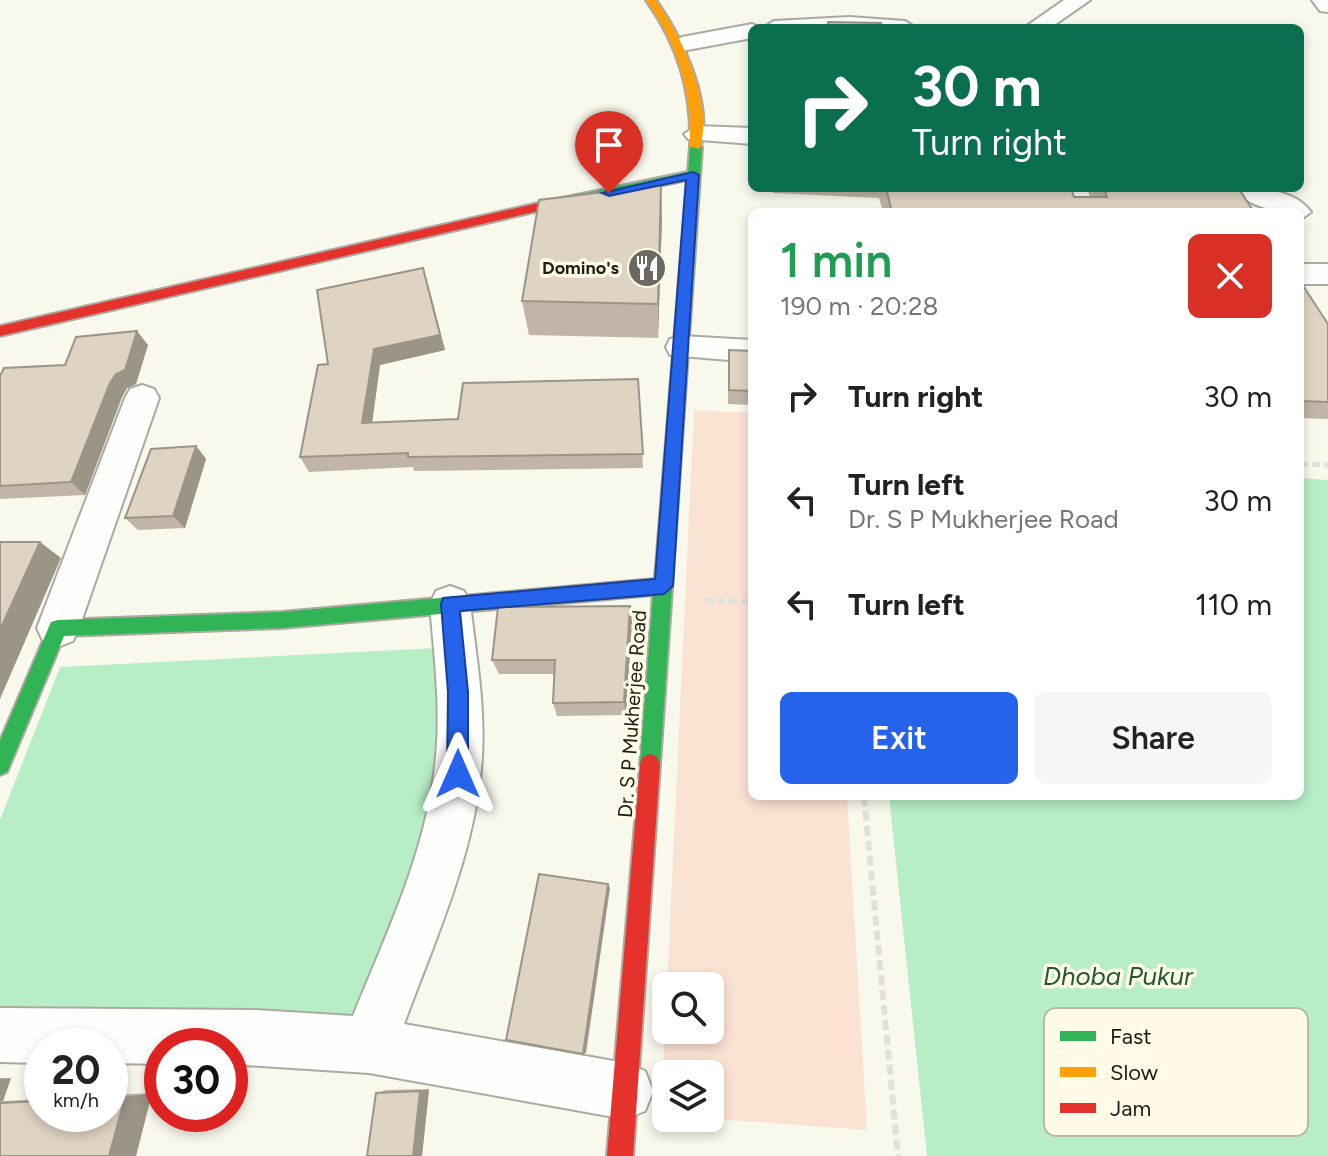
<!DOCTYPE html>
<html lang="en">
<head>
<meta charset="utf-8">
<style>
  body { margin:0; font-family:Figtree,sans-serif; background:#f6f6f6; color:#222; height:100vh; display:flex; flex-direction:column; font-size:30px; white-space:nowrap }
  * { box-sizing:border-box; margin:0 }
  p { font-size:26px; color:#767676 }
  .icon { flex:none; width:44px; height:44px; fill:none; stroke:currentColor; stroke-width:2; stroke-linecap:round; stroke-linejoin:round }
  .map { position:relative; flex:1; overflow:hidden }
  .side { position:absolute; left:748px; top:208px; width:556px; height:592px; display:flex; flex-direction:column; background:#fff; border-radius:12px; box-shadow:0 4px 12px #0003 }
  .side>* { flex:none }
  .hud { position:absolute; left:748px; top:24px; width:556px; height:168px; border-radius:12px; box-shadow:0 4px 12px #0003; background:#0b6e4f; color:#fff; overflow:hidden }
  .controls { position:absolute; left:652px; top:972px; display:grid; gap:16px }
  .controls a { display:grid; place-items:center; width:72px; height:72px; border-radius:12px; background:#fff; box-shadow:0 4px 12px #0003; font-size:40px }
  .speed { position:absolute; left:24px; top:1028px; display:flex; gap:16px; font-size:40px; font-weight:700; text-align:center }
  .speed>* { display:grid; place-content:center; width:104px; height:104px; border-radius:50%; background:#fff; box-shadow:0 4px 12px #0003; line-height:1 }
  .speed small { font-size:20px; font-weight:400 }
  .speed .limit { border:12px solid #d22; background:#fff; color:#111 }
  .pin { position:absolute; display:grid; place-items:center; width:68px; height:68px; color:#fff; margin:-82px -34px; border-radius:50% 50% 50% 0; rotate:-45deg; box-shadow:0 0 8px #0007 }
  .pin .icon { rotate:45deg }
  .me { position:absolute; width:88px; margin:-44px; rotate:0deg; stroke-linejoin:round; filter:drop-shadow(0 0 6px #0008) }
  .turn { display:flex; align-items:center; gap:28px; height:168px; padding:0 32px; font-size:36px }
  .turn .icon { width:104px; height:104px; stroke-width:2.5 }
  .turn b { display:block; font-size:56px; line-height:68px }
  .round { display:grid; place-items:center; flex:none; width:84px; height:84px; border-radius:12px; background:#f6f6f6 }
  .head { display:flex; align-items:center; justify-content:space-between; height:136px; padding:0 32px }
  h1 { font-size:48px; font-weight:600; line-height:60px; color:#1e9e55 }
  .cta { display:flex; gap:16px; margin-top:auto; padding:16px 32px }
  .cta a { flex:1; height:92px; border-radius:12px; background:#2563eb; color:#fff; font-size:32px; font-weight:600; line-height:92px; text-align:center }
  .cta a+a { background:#f6f6f6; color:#222 }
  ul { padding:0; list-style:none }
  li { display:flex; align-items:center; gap:24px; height:104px; padding:0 32px }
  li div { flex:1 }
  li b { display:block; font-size:30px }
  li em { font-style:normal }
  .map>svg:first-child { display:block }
</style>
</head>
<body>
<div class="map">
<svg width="1328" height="1156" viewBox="0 0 1328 1156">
  <rect width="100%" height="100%" fill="#f9f8ed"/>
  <path fill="#fbe3d4" d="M694,410L752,413V796H847L867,1130L701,1118H710V1074H666V1115H661L666,1008V1030H710V986H667Z"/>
  <g fill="#b7eec5">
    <path d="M1300,478L1328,480V1156H927L889,796H1300Z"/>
    <path d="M438,648L440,762L431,824L357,1016L0,1012V820L60,667Z"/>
  </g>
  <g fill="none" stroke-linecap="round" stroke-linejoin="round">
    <defs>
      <g id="street">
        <path d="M1064,0H1090L1050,28H1024Z"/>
        <path d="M1312,0H1328V12L1320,11Z"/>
        <path d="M849,17L905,21L916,28H763L774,21Z"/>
        <path d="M752,24L761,28H752V38L682,51L671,44L682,37Z"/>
        <path d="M697,126L752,128V144L688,139L684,134Z"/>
        <path d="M1059,188H1087L1095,212H1067Z"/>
        <path d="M1234,188C1259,188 1295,189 1311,212L1300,220V212C1278,212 1248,208 1234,188Z"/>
        <rect x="1300" y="264" width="28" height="20"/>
        <path d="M682,336L752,340V362L670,355L666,347L670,339Z"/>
        <path d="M142,385L154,389L159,398L79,628L73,641L58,647L43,641L37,628L125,398L130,389Z"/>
        <path d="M450,586L464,591L470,604C476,654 485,705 482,756C477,849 436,937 404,1024L625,1063L645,1071L653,1091L645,1111L625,1119L369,1073L230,1064V1046H162V1064L110,1063V1046H42V1063L0,1062V1008L256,1010L353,1016C387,932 428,848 436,756C441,706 434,654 430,604L436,591Z"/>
      </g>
      <path id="fast" d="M696,143L702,147L660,764L657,771L650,774L643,771L640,764L653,595L282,628L64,636L7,772L0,775V741L51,622L58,620L282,612L655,579L687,180L543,210L537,206L543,202L688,172L690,147Z"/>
      <path id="slow" d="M646,0H656C682,37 714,103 700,149L690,147C692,92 678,45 646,0Z"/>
      <g id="jam">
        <path d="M543,202L549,206L547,209L0,336V326Z"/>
        <path d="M650,754L657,757L660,764L633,1156H607L640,764L643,757Z"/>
      </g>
    </defs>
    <use href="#street" stroke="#abaaa2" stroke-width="4"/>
    <use href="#fast" stroke="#abaaa2" stroke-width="4"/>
    <use href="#slow" stroke="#abaaa2" stroke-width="4"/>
    <use href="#jam" stroke="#abaaa2" stroke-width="4"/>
    <g stroke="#e1e0dd" stroke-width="5" stroke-dasharray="8 4" stroke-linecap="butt">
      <path d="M1300,464L1328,465"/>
      <path d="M705,600L752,602"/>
    </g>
    <path stroke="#e1e0dd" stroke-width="6" stroke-dasharray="10 5" stroke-linecap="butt" d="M864,796L898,1156"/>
    <use href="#street" fill="#fefefc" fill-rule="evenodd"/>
    <use href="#fast" fill="#30b455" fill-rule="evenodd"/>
    <use href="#slow" fill="#ff9f0a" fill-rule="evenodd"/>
    <use href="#jam" fill="#e5322d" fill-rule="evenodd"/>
  </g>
  <g fill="#c0b5a6">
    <path d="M773,188H1071L1074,197H1092L1090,188H1219L1254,212H883L879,198L773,193Z"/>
    <path d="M662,219L658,338L529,335L522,301Z"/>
    <path d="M1300,281L1328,324V419L1300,418Z"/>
    <path d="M428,284L445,350L380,365L372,422L458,419L638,379L643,468L414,471L413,467L309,472L300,457L328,364Z"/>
    <path d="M148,345L136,384L127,388L122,397L85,495L0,499V376L65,365Z"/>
    <path d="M729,350L752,351V405L728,404V364Z"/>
    <path d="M196,446L206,459L185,528L138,530L125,518Z"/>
    <path d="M632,621L626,715L557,716L553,703L554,674H499L492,660Z"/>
    <path d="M0,1078H11L3,1101L42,1099V1114H110V1095L152,1093L136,1156H0Z"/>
    <path d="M429,1089L422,1156H367L376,1093L386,1090Z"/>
  </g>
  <g fill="#9c9487">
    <path d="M661,185L662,219L658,338V304Z"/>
    <path d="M423,268L445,350L380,365L370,438L362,423L374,349Z"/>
    <path d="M137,331L148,345L136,384L127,388L122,397L85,495L71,482L110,383Z"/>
    <path d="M196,446L206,459L185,528L173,516Z"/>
    <path d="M40,542L61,558L0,699V630Z"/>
    <path d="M630,606L632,621L626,715L624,702Z"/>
    <path d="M608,884L610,888L586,1053L583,1054Z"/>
    <path d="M11,1078L3,1101H0V1079Z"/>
    <path d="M429,1089L422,1156H413L420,1091Z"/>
    <path d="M152,1093L136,1156H109L125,1097Z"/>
  </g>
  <g fill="#dfd3c1" stroke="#9c9487" stroke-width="2">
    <path d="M828,22L881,23L882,28H829Z"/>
    <path d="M661,185L658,304L522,301L539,200Z"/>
    <path d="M886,188H1071L1074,197H1107L1104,188L1239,189L1254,212H892Z"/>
    <path d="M423,268L440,335L374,349L362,423L458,419L463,383L638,379L643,454L408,457V453L300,457L318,365L328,364L317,290Z"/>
    <path d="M1300,281L1328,324V402L1300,401Z"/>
    <path d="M137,331L125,370L116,374L110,383L71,482L0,486V376L4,368L65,365L76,337Z"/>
    <path d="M729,350L752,351V391L729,390Z"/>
    <path d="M196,446L173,516L125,518L151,449Z"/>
    <path d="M0,542H40L0,630Z"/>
    <path d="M630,606L624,702L553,703L555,660H492L498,607Z"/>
    <path d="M539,874L608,884L583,1054L506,1040Z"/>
    <path d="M420,1091L413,1156H367L376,1093Z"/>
    <path d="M110,1097H125L109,1156H0V1103L42,1101V1114H110Z"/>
  </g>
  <path fill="#2563eb" stroke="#184099" stroke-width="2" d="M693,172L699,175L673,586L664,594L460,611L468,692V774L465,781L458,784L450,781L447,774L448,692L441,604L443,598L655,579L686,180L609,196L602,193Z"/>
  <defs>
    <symbol id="restaurant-disc" viewBox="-11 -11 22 22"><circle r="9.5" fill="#6b6961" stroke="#fffbe7"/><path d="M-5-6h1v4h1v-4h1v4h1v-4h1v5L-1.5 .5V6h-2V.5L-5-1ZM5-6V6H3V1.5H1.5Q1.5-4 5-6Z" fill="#fff"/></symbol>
  </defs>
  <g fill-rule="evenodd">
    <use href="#restaurant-disc" x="625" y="246" width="44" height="44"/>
  </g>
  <g text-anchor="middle" stroke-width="7" stroke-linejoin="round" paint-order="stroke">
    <g font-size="18" font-weight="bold" fill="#1e1c15" stroke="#fffbe7" text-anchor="end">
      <text x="619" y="274">Domino's</text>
    </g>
    <g font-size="20" fill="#1e1c15" stroke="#fffbe7">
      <text transform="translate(632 714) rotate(-86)" y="7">Dr. S P Mukherjee Road</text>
    </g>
    <g font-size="26" font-style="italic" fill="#205836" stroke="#fffbe7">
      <text x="1118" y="985">Dhoba Pukur</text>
    </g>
  </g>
  <rect x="1044" y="1008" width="264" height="128" rx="12" fill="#fffbe7" stroke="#bcb8a8" stroke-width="2"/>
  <rect x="1060" y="1031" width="36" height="10" fill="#30b455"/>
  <rect x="1060" y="1067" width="36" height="10" fill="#ff9f0a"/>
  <rect x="1060" y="1103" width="36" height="10" fill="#e5322d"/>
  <g font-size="22" fill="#1e1c15">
    <text x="1110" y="1044">Fast</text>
    <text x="1110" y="1080">Slow</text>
    <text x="1110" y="1116">Jam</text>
  </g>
</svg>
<div class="controls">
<a><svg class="icon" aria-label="search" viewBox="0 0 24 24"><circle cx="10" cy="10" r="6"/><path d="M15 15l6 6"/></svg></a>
<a><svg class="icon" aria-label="layers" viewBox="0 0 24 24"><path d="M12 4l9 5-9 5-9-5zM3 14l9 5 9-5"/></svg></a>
</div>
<div class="speed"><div>20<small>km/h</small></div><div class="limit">30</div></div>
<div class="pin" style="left:609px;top:193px;background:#d93025"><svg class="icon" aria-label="arrive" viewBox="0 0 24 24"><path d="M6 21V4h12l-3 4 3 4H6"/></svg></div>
<svg class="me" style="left:458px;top:774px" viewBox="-20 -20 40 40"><path d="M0-17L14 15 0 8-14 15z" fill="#2563eb" stroke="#fff" stroke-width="4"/></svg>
<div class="hud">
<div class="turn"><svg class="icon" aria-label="right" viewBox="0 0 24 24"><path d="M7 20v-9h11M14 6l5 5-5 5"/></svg><div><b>30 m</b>Turn right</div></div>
</div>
<section class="side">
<div class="head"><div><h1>1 min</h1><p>190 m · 20:28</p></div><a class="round" style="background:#d93025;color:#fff"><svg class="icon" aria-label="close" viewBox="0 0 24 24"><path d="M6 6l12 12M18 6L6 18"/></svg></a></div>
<ul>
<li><svg class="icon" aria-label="right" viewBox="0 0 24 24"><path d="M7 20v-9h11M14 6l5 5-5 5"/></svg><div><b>Turn right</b></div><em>30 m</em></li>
<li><svg class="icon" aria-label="left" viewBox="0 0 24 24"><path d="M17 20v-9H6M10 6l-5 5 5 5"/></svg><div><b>Turn left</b><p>Dr. S P Mukherjee Road</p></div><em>30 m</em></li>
<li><svg class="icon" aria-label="left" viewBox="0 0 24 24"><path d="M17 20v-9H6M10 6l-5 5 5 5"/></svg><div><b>Turn left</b></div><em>110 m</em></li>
</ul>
<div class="cta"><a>Exit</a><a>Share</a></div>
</section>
</div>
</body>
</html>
